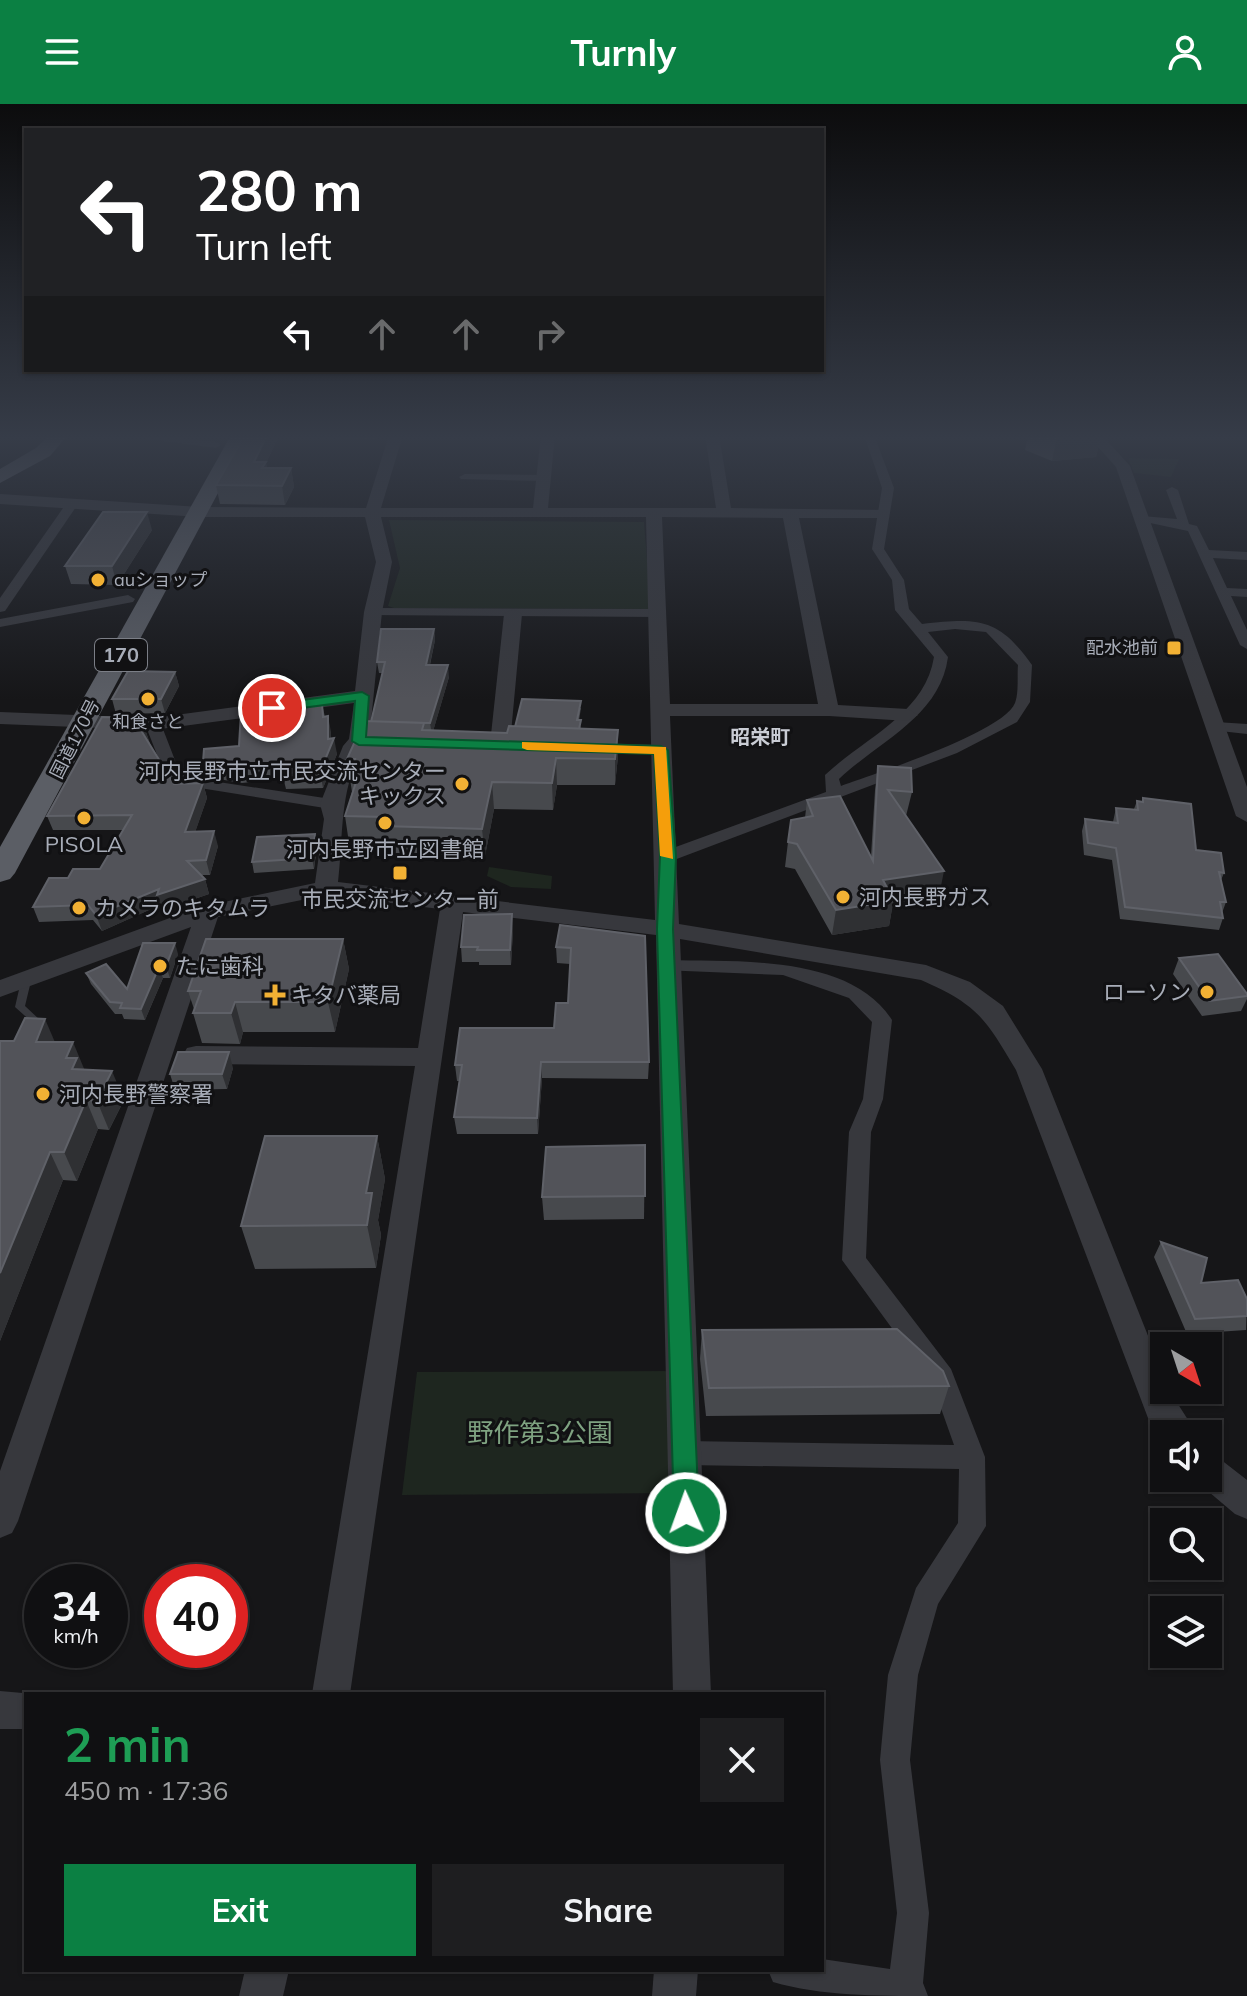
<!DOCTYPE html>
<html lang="en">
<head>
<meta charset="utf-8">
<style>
  body { margin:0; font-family:Mulish,"Noto Sans JP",sans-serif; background:#1e1e20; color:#f1f3f6; height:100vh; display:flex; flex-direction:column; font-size:30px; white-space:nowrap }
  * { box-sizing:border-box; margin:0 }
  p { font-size:26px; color:#9c9d9f }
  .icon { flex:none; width:44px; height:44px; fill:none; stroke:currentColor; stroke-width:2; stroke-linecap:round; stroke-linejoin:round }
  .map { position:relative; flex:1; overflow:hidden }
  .panel { position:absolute; left:24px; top:1588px; width:800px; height:280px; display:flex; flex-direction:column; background:#101012; border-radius:0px; box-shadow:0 2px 6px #0004,0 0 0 2px #303032 }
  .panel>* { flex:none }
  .hud { position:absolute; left:24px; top:24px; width:800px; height:244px; border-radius:0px; box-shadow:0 2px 6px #0004,0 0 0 2px #303032; background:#202124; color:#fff; overflow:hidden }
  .needle { width:52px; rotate:141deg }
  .fabs { position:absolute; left:1150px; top:1228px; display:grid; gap:16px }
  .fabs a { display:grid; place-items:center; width:72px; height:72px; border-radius:0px; background:#101012; box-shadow:0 2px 6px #0004,0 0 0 2px #303032; font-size:40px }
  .speed { position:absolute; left:24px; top:1460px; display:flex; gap:16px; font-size:40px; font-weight:700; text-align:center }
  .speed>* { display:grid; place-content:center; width:104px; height:104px; border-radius:50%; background:#101012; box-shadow:0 2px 6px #0004,0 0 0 2px #303032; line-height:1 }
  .speed small { font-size:20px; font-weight:400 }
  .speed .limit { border:12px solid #d22; background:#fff; color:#111 }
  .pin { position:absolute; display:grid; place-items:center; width:68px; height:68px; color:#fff; margin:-34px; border:4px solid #fff; border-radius:50%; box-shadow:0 2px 8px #0007 }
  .me { position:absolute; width:88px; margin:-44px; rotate:358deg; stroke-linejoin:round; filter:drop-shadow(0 0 6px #0008) }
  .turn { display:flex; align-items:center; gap:28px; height:168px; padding:0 40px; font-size:36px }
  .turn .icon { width:104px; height:104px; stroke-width:2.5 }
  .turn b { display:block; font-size:56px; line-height:68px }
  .lanes { display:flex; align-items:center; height:76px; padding:0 40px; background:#0003; justify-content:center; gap:40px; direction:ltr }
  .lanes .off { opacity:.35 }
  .round { display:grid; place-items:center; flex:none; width:84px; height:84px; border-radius:0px; background:#1e1e20 }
  .head { display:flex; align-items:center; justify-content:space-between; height:136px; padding:0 40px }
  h1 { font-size:48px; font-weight:700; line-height:60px; color:#1e9e55 }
  .button { display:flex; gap:16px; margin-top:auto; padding:16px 40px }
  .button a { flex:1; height:92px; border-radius:0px; background:#0b8043; color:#fff; font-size:32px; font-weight:700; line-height:92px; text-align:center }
  .button a+a { background:#1e1e20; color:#f1f3f6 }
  header { display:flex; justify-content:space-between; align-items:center; height:104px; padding:0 40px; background:#0b8043; color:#fff; font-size:36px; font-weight:700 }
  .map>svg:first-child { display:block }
</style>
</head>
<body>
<header><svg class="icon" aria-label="menu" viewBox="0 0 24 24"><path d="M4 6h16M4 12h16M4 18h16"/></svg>Turnly<svg class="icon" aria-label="person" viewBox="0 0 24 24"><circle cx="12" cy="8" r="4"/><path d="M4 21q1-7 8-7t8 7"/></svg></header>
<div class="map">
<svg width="1247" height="1892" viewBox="0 0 1247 1892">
  <rect width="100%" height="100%" fill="#161618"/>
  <g fill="#1e261f">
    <path d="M1128,354L1179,355L1171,373L1134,369Z"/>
    <path d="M389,416L644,418L651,505L394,504L388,502L400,464Z"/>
    <path d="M489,763L552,772L551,785L511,783L487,772Z"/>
    <path d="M674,1267L678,1389L402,1391L417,1268Z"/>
  </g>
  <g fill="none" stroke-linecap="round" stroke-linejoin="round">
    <g fill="#37383d" fill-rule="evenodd">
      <path d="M122,547H138L142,549L138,551L120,550L118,549Z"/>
      <path d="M26,874L31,877L25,902L41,917L36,920L33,919L15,903L21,877Z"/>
    </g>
    <g fill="#37383d" fill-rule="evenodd">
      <path d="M153,331L216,338L221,341L216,344L126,332Z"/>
      <path d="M864,331H874L894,384L884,445L904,476L909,505L922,520C978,514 998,513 1032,561L1030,598L1017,618L957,649L674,756H662L659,752L662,748L826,688L825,671C864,634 925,610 934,553L895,506L892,476L872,445L882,384ZM955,525L986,528L1018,561C1017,572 1019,589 1015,599C1004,628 874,670 841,682L839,675C879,637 940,613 948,553L928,528Z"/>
      <path d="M465,370L544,371L550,374L544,377L461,375L459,373Z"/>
      <path d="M1172,383L1178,386L1189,420L1197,422L1209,446L1247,448V456L1213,454L1227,484L1247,485V493L1231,492L1247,526V545L1240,541L1188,427L1136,416L1142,412L1177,415L1166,386Z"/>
      <path d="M68,397L78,400L5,507L0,508V494Z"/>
      <path d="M128,491L135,495L133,498L0,523V515Z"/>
      <path d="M373,504L659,505L666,509L659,513L368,511L366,508Z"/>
      <path d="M153,615L161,620L178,664L192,674L331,695L339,700L331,705L181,681L163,666L145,620Z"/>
      <path d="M1216,618L1247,620V630L1211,626L1208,623Z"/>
      <path d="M591,639L661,641L669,646L661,651L586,647V641Z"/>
      <path d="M668,856C736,858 850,850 892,916L883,995L871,1028L866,1154L951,1265L985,1353L986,1422L938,1500L918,1571L910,1656L929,1809L923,1879L928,1892C878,1892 820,1892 773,1878L768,1866H822V1855L890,1865L897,1809L880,1656L888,1571L916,1484L958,1419L959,1365L685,1361L676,1357L672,1349L676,1341L685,1337L954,1341L932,1279L842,1156L849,1028L863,995L872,918L849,894L783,871L661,866L659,862L661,858Z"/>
    </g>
    <g fill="#37383d" fill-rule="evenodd">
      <path d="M389,331H403L381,404H533L541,331H555L548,404H716L705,331H719L731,404L888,406V412L883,414H799L838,601L908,605L918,611L908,617L829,612H670L679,820L926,861L970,878L1003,902L1042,965L1164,1272V1286H1169L1197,1330H1164V1335L1148,1314L1016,966C985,914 978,901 921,876L680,835L711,1590H673L656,831L463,808L350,1590H312L415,962L196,960L187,958L183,951L187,944L196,942L418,944L440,805L326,791L218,813L18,1417L12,1429L0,1434V1367L191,823L0,893V876L200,803L315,779L324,715L320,700L343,642L349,635L354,599L153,626L0,620V608L153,614L355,587L364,508L376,458L365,413H200L0,400V390L200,403L366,404ZM381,413H646L655,816L338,778C344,730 338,677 369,637L382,508L392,458ZM662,413L783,414L818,600H670Z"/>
      <path d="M1087,331H1102L1130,362L1247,683V718L1236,712L1116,363Z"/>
      <path d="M513,505L522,510L510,640L500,646L490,640L504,510Z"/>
      <path d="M1208,1350L1220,1355L1247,1376V1415L1235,1410L1196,1377L1194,1374H1208Z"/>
      <path d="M0,1587L34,1590H26V1625H0Z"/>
      <path d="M245,1866H289L283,1892H239Z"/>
      <path d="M654,1866H698L696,1892H652Z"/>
    </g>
    <g fill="#5b5e65" fill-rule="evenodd">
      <path d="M49,331H68L50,352L0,379V365L36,344Z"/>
      <path d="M231,331H249L15,769L10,775L0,778V743Z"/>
    </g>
  </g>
  <g fill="#47494d">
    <path d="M245,331H379L378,335L278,334L266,359L267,364H291L294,383L285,401L220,400L216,381Z"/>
    <path d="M1028,331H1101L1096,353L1052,357L1025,346Z"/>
    <path d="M152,426L117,481L71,480L65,462Z"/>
    <path d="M434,525L435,536L430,561L449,573L433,627L507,629L515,623L581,604L579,616L581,625L618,652L615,681H557L553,706L494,705L485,752L387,749L385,740L349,739L345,712L352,688L347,655L371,618L382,569H379L377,558Z"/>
    <path d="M175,568L179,582L165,609L116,610L112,595Z"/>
    <path d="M322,600L325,613L328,612L331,635L337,650L323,684L286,685L284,677L279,678L278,675L242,679L207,673L203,658L239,642L260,605Z"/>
    <path d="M145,625L150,640L174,680L203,679L207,694L195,728L218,742L210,771H202L205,775L209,790L162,806L160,801L102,827L93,816L39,818L33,803L68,774L100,765L123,726H53L47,712Z"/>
    <path d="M878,662L912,688L906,712L939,792L893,799L889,822L832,831L795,765L785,763L788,738L805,714L807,696L871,752L875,686Z"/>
    <path d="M1143,694L1196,746L1224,769L1221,776L1226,798L1222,809L1223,814L1219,826L1120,815L1112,756L1084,751L1082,727L1085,715L1113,718L1116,704L1134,705L1137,697H1142Z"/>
    <path d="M317,741L314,765L254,769L252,758Z"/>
    <path d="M560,821L649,958L648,975L542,974L538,1030H457L454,1013L459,977H457L455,961L554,924L568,899L570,860L557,859L556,843Z"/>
    <path d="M513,826L511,861H479V858H462L461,843Z"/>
    <path d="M343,835L349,865L335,928H243L240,940L202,939L193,909L194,905L188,887Z"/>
    <path d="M178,850L170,874H163L145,916L124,915L122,910H115L91,880L86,869L127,885Z"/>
    <path d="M1179,854L1247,890V895L1241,907L1202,912L1173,870Z"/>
    <path d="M0,937L55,938L84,965L124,996L109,1026L98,1025L77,1077L63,1076L0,1237Z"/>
    <path d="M233,964L227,985L175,986L170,970Z"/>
    <path d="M377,1032L385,1075L378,1116L381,1131L376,1164L255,1165L241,1122Z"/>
    <path d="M645,1041L644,1115L544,1116L542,1093Z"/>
    <path d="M1161,1138L1201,1179L1247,1195L1246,1226L1187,1230L1154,1153Z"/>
    <path d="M702,1226L949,1282L940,1310L706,1312L700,1255Z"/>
  </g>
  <g fill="#2f3033">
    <path d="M267,331H278V334L266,359L269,376L266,383L263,366L254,358Z"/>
    <path d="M1076,331H1101L1096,353L1052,357L1057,333Z"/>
    <path d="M291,364L294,383L285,401L282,382Z"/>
    <path d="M147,408L152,426L117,481L112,462Z"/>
    <path d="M434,525L435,536L427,573L426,561Z"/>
    <path d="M448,561L449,573L432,631L430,619Z"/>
    <path d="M175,568L179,582L165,609L161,595Z"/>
    <path d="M328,612L331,628V642L334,634L337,650L323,684L320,668L328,635Z"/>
    <path d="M145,625L150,640L142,628Z"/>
    <path d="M618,626V652L615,681V655Z"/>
    <path d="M556,654L557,681L553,706L552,679Z"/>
    <path d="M283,661V669L284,677L279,678L275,662Z"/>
    <path d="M492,678L494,705L485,752L482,725Z"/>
    <path d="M203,679L207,694L190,743L185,728Z"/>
    <path d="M214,727L218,742L210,771L206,756Z"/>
    <path d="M315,730L317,741L314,765L312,754Z"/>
    <path d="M944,767L939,792L893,799L889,822L832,831L836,806L883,776Z"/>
    <path d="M205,775L209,790L162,806L160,801L102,827L96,811L159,785Z"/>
    <path d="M512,810L513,826L511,861L510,846Z"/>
    <path d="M343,835L349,865L335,928L328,898Z"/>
    <path d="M175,839L178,850L170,874L166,862Z"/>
    <path d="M159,863L163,874L145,916L141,905Z"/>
    <path d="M235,898L243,928L240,940L231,909Z"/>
    <path d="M45,915L57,943L36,938Z"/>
    <path d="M73,938L85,967L78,983L66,954Z"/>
    <path d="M229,948L233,964L227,985L222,970Z"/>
    <path d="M541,958L542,974L538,1030L537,1014Z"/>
    <path d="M112,967L124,996L109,1026L97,997Z"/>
    <path d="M86,996L98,1025L77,1077L64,1048Z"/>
    <path d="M377,1032L385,1075L378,1116L381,1131L376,1164L367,1121L366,1089Z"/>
    <path d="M50,1048L63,1076L0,1237V1169Z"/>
  </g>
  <g fill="#525359" stroke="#5f6168" stroke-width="2">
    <path d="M245,331H267L254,358H266L262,364H291L282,382L216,381Z"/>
    <path d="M103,408H147L112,462H65Z"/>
    <path d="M381,525H434L426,561H448L430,619L371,618L385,558H377Z"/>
    <path d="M128,567L175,568L161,595H112Z"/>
    <path d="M522,595L581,597L577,616H581L579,625L515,623Z"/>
    <path d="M278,597V604L322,600L323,613L328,612V635L334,634L320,668L283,669V661L275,662V659L239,663L203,658L204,645L239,642L241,607L260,605V599Z"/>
    <path d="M102,613L141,614L145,625L142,628L174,680L203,679L185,728L214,727L206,756L187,757L205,775L157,791L159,785L96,811L88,801L33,803L49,774H68L73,765H100L132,711L47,712Z"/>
    <path d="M364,617L424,619L422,626L452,627L507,629L509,622L618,626L615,655L556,654L552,679L492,678L482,725L383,722L385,713L345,712L358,672H349L355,655H347Z"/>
    <path d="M878,662L911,664L912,688L888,686L944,767L883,776L894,797L836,806L797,740L788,738L791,716L813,712L807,696L840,692L873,757Z"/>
    <path d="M1143,694L1191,700L1196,746L1221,749L1224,769L1219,768L1226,798H1220L1223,814L1125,803L1116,744L1088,739L1085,715L1118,719L1116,704L1138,706L1137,697L1143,698Z"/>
    <path d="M315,730L312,754L252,758L257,733Z"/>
    <path d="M512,810L510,846H477L478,843H461L464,811Z"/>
    <path d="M560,821L645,832L649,958H541L537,1014L454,1013L462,961H455L460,924H554L556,899H568L571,844L556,843Z"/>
    <path d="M206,835H343L328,898H235L231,909H193L201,887H188Z"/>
    <path d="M143,839H175L166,862L159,863L141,905L120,904L122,899L110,898L86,869L106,860L127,885Z"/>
    <path d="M1218,850L1247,890V892L1209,897L1179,854Z"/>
    <path d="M25,914L45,915L36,938H73L66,954H77L72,965L112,967L97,997L86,996L64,1048H50L0,1169V937H14Z"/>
    <path d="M178,948H229L222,970H170Z"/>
    <path d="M265,1032H377L366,1089H372L367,1121L241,1122Z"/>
    <path d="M645,1041V1092L542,1093L546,1043Z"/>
    <path d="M1161,1138L1207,1154L1201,1179L1238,1176L1247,1195V1212L1195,1215Z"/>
    <path d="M897,1225L943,1267L949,1282L709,1284L702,1226Z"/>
  </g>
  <linearGradient id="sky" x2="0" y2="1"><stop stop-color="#0c0c0d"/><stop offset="0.56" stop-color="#363c48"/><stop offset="1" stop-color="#363c48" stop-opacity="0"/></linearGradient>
  <rect width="1247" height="596" fill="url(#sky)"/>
  <path fill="#0b8043" stroke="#07532c" stroke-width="2" d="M362,588L369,592L366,633L661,642L668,646L676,752L673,825L699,1409L695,1417L686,1421L678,1417L674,1409L657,825L660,752L654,650L359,641L352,637L355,597L272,608L266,604L272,600Z"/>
  <path fill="#f59e0b" d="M522,638L666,643L673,755L660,752L654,650L527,646L522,644Z"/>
  <g fill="#f2b134" stroke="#111113" stroke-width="3">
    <circle cx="98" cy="476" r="8"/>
    <rect x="1166" y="536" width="16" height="16" rx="4"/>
    <circle cx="148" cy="595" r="8"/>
    <circle cx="462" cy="680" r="8"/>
    <circle cx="84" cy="714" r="8"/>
    <circle cx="385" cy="719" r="8"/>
    <rect x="392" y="761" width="16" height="16" rx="4"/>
    <circle cx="843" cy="793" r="8"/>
    <circle cx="79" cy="804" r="8"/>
    <circle cx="160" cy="862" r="8"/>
    <circle cx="1207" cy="888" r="8"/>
    <path d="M271 879h8v8h8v8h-8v8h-8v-8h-8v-8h8z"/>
    <circle cx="43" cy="990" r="8"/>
  </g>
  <g text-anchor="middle" stroke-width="6" stroke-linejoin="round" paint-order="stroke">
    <g font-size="18" fill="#a8adb8" stroke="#111113" text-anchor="start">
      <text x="114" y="482">auショップ</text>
      <text x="1158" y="550" text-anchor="end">配水池前</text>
      <text x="148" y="624" text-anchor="middle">和食さと</text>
    </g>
    <g font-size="18" fill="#a8adb8" stroke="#111113">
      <text transform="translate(75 635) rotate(-63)" y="6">国道170号</text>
    </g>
    <rect fill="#111113" stroke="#7b7e86" stroke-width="2" x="95" y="535" width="52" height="32" rx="6"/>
    <g font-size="20" font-weight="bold" fill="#a8adb8">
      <text x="121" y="558">170</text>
    </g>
    <g font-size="20" font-weight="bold" fill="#c9ccd4" stroke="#111113">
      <text x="760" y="640">昭栄町</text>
    </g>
    <g font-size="22" fill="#a8adb8" stroke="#111113" text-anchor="start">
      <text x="446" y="675" text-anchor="end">河内長野市立市民交流センター<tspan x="446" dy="25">キックス</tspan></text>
      <text x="84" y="748" text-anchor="middle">PISOLA</text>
      <text x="385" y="753" text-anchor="middle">河内長野市立図書館</text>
      <text x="859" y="801">河内長野ガス</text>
      <text x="400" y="803" text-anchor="middle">市民交流センター前</text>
      <text x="95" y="812">カメラのキタムラ</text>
      <text x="176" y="870">たに歯科</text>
      <text x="1191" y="896" text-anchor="end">ローソン</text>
      <text x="291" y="899">キタバ薬局</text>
      <text x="59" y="998">河内長野警察署</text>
    </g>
    <g font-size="26" fill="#7fa381" stroke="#111113">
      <text x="540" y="1338">野作第3公園</text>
    </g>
  </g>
</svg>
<div class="fabs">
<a><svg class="needle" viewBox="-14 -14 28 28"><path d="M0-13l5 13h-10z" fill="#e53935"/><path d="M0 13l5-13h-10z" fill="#9c9d9f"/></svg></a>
<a><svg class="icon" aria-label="sound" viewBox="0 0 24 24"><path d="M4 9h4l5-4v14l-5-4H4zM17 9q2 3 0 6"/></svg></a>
<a><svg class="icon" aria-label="search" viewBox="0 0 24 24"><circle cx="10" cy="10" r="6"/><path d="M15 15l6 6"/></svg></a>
<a><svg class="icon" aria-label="layers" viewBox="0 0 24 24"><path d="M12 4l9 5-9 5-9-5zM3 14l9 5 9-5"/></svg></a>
</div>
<div class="speed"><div>34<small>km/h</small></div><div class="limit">40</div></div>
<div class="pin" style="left:272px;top:604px;background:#d93025"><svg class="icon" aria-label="arrive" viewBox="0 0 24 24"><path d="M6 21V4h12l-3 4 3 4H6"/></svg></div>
<svg class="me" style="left:686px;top:1409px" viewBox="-20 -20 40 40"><circle r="17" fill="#0b8043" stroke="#fff" stroke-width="3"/><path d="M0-11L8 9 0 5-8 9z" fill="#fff"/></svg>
<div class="hud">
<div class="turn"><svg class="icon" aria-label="left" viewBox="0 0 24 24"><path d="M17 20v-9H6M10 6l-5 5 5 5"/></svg><div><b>280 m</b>Turn left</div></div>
<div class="lanes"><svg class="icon" aria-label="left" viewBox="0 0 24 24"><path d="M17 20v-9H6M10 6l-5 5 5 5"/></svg><svg class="icon off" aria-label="ahead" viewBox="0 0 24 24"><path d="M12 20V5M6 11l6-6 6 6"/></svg><svg class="icon off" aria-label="ahead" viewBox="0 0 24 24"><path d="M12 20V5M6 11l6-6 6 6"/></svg><svg class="icon off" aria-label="right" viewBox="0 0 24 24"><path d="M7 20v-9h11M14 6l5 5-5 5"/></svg></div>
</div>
<section class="panel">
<div class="head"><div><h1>2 min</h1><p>450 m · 17:36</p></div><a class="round"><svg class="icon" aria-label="close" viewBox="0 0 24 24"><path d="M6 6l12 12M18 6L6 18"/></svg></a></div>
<div class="button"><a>Exit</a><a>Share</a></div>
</section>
</div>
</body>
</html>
